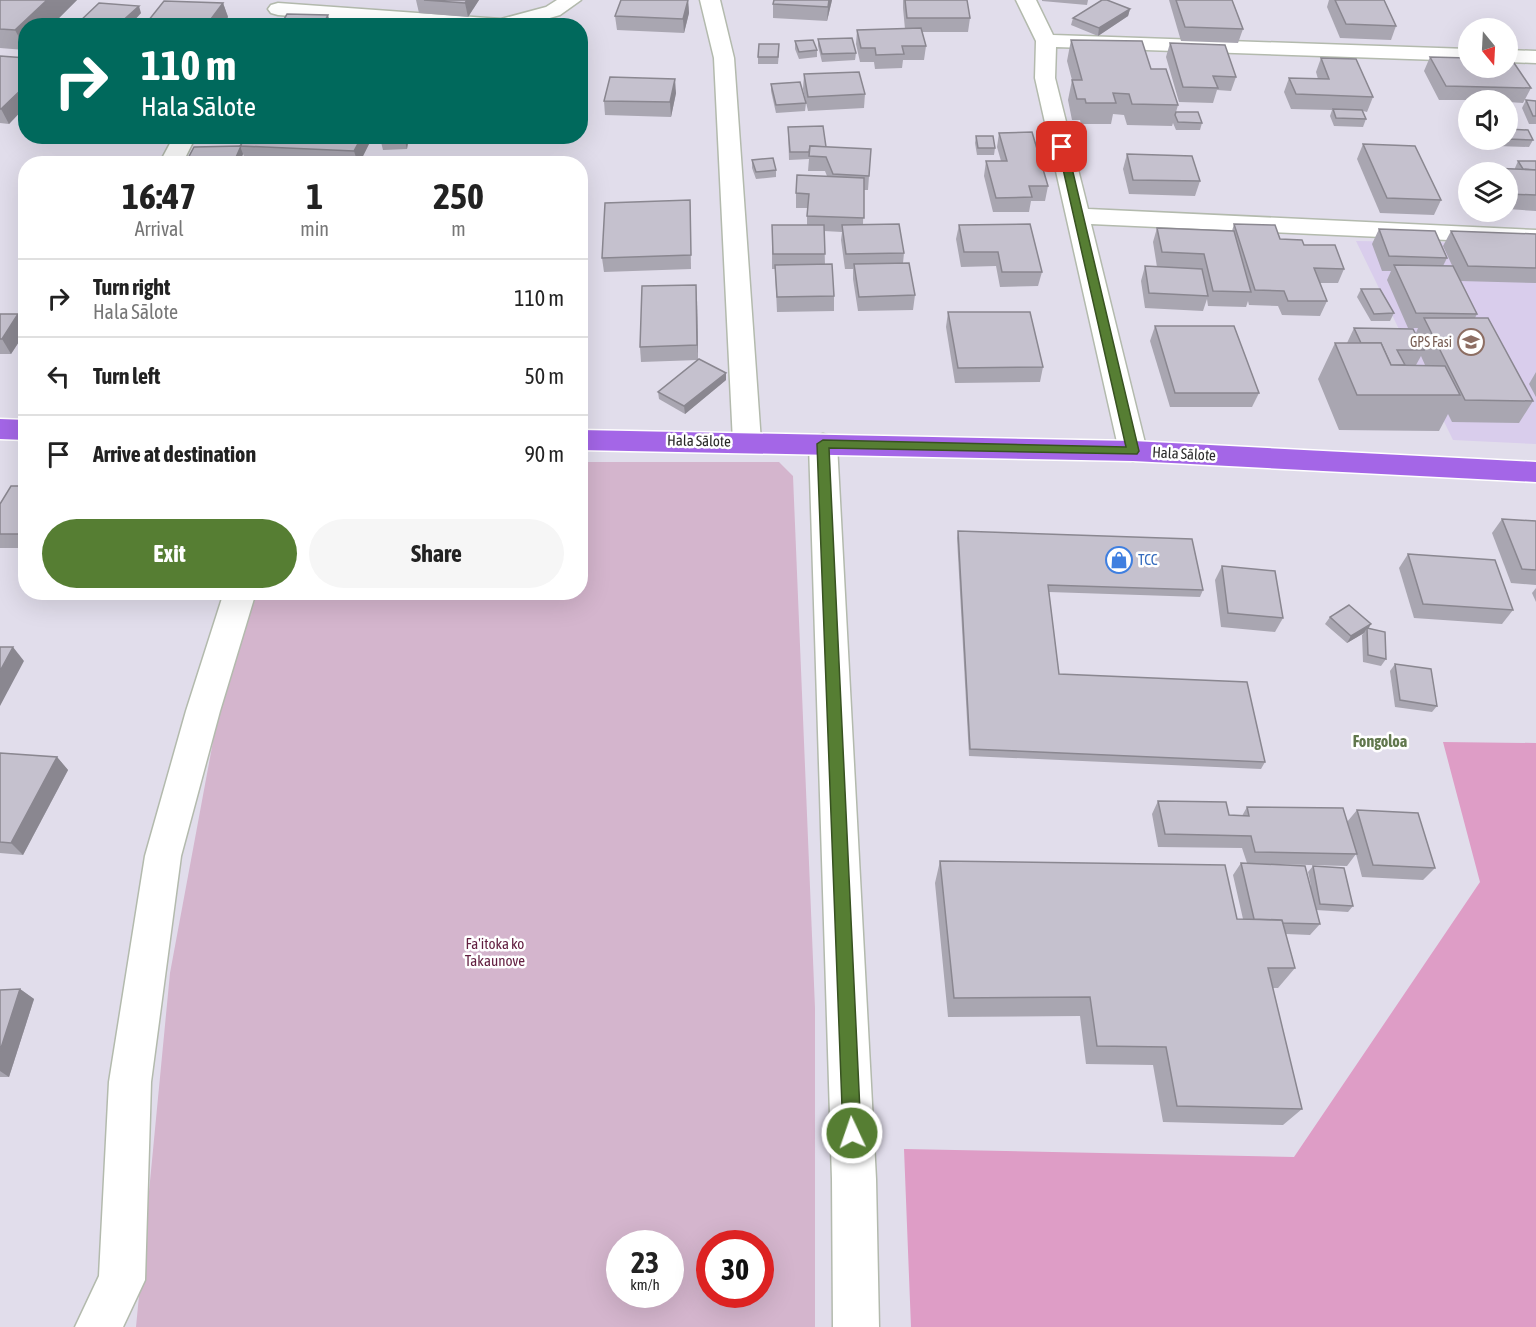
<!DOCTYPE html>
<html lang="en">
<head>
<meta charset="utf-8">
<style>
  body { margin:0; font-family:"Asap Condensed",sans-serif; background:#f6f6f6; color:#222; height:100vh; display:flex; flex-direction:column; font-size:22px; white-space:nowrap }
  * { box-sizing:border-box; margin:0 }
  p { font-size:20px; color:#767676 }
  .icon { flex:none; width:33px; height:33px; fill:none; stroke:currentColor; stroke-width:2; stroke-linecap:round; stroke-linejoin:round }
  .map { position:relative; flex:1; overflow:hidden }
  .sheet { position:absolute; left:18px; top:156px; width:570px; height:444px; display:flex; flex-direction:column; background:#fff; border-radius:24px; box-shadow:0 6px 24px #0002 }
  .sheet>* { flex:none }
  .top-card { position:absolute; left:18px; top:18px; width:570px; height:126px; border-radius:24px; box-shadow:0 6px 24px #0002; background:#00695c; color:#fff; overflow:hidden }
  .needle { width:39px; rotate:162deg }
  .fabs { position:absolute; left:1458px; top:18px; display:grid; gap:12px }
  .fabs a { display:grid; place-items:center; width:60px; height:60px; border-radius:50%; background:#fff; box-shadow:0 6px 24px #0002; font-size:30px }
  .speed { position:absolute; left:606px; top:1230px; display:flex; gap:12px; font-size:30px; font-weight:700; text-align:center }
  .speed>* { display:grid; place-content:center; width:78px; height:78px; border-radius:50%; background:#fff; box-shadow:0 6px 24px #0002; line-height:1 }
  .speed small { font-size:15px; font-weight:400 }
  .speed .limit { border:9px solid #d22; background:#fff; color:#111 }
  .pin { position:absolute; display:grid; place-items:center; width:51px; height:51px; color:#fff; margin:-26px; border-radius:12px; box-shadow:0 3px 9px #0006 }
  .me { position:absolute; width:66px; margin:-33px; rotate:357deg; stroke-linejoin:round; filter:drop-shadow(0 0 4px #0008) }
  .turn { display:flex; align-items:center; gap:21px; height:126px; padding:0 24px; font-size:27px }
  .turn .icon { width:78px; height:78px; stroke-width:2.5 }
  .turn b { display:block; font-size:42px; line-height:51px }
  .eta { display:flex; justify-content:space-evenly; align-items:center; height:102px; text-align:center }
  .eta b { font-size:36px; font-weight:700; line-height:42px }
  .cta { display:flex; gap:12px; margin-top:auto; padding:12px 24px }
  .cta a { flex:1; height:69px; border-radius:36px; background:#567e33; color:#fff; font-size:24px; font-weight:700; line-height:69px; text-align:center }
  .cta a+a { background:#f6f6f6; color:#222 }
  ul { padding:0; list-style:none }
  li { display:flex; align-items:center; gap:18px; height:78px; padding:0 24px; border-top:2px solid #e0e0e0 }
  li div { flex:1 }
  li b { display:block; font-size:22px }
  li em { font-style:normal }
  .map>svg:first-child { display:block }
</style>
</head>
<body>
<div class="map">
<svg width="1536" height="1327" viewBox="0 0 1536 1327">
  <rect width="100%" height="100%" fill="#e1ddeb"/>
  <path fill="#d9cdec" d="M1356,241L1536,244V444L1453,440Z"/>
  <path fill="#de9dc6" d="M1443,742L1536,743V1327H911L904,1149L1294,1157L1480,882Z"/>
  <path fill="#d4b5cd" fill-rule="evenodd" d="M581,462H779L793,476L815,1008V1327H136L170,973L217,720L257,593L580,592ZM620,1244H670V1294H620ZM710,1244H760V1294H710Z"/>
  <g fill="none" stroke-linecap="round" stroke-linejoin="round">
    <defs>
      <g id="minor">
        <path d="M557,0H581L560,15L522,26H426L278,15L271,13L268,9L271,5L278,3L501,19L546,7Z"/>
        <path d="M700,0H720L734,58L761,442L757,449L747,452L737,449L733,442L714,58Z"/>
        <path d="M1016,0H1036L1053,35L1468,49V61L1056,47L1055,78L1088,209L1536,230V244L1091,224L1147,451L1143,458L1133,461L1123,458L1119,451L1035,78L1036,41Z"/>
        <path d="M1508,50L1536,51V63L1508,62Z"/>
        <path d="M174,136H196L182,164H159Z"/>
        <path d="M823,434L833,437L837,444L876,1179L879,1327H833L832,1179L809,444L813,437Z"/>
        <path d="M224,592H256L220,711L181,856L151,1082L145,1280L123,1327H75L99,1276L109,1082L145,856L186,711Z"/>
      </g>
      <g id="major">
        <path d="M0,419L26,420V440L0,439Z"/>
        <path d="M580,430L1133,441L1536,462V482L1133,461L580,450Z"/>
      </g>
    </defs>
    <use href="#minor" stroke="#b3baad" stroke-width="3"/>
    <use href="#major" stroke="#fff" stroke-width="3"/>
    <use href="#minor" fill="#fff" fill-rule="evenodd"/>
    <use href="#major" fill="#a466e7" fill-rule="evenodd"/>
  </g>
  <g fill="#a9a6b1" fill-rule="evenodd">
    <path d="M0,0H77L51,26H26L25,50L0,48Z"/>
    <path d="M416,0H479L468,17L419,13Z"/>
    <path d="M688,0L689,13L684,33L617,30L615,16Z"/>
    <path d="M774,0H832L827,21L773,18V4Z"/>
    <path d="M903,0H967L970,18L968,32H922L926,46L924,60H903L902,68L875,69L874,62H860L856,44L857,30L905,29L903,8Z"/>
    <path d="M1042,0H1088L1087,5L1042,1Z"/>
    <path d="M1169,0H1232L1243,29L1238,43L1181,41Z"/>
    <path d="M1329,0H1384L1396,26L1391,40L1340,38L1327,7Z"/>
    <path d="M223,3L228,17L222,26H150L148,21Z"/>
    <path d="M1130,9L1128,16L1098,36L1071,25L1073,18Z"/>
    <path d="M141,13L129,26H81L79,22Z"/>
    <path d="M818,39L856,53L855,60L822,62L818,46Z"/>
    <path d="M1071,40L1151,69L1178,105L1176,112L1202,123L1200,130H1176L1173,123L1172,126L1127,125L1124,115L1113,114L1111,124H1081L1080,120H1072L1068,100L1072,80L1067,61Z"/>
    <path d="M795,41L817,50V57L799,59L795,49Z"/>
    <path d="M1170,43L1236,77L1231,91L1217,90L1213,103L1179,102L1166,57Z"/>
    <path d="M779,51L778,64H758V57Z"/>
    <path d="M0,56L26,58V106L9,124L0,123Z"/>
    <path d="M1430,57L1531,88L1523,103L1508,102V100H1439L1424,71Z"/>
    <path d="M1321,58L1373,97L1367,112L1363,111L1366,119L1363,127L1334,126L1330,116L1332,110L1291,109L1284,92L1289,78L1318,79L1316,72Z"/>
    <path d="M804,74L865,94L864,108L808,111L803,89Z"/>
    <path d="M771,84L806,103L805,111L776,113L771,91Z"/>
    <path d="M676,93L671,117L605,115L604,101Z"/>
    <path d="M1526,100L1536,101V124H1529L1522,108Z"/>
    <path d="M788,127L826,147L871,149L868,190H864L863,224L904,253L903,263L915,295L913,310L858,311L853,279V269H845L841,240L842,232L824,231L825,264L834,296V311L777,312L775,269H772V225H807V208H796V193L827,176L825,171H808L809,159L789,160Z"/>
    <path d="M1508,129L1533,140L1529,147L1497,146L1493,140H1508Z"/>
    <path d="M999,133L1048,186L1045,201H1031L1029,212H993L984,176L986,161H1001L997,147Z"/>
    <path d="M96,136H143L140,142L98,140Z"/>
    <path d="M247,136H369L370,142L359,164H311L246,161L243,154L239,164H185L241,146Z"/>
    <path d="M409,136L407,149L383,150L381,142Z"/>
    <path d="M976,136L995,148L994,155H977L975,143Z"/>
    <path d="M1363,144L1441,200L1434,215L1380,213L1357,159Z"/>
    <path d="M1127,154L1200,181L1195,196L1129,194L1123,169Z"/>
    <path d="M752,160L776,170V177L756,179L752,168Z"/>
    <path d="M1518,161H1536V211L1508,209V172H1489L1491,168L1515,169V168Z"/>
    <path d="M690,200L691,269L604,272L602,258Z"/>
    <path d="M1234,224L1280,239L1304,245L1344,269L1338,283H1320L1327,301L1320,316L1282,315L1278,306L1249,305L1248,301L1246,307L1208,306L1207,299L1203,311L1145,308L1141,281L1145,266L1157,267L1153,242L1157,228L1232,231Z"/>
    <path d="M959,225L1042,272L1038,286L1000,287L996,266L961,267L956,239Z"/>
    <path d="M1379,229L1447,258L1443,266L1457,276L1443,246L1451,231L1536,234V283L1460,281L1477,314L1475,318L1533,401L1519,423L1452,422L1448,414L1439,431L1339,430L1318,379L1335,343H1347L1354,328L1416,333L1418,328H1408L1387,280L1391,271H1382L1372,244ZM1421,356L1425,365H1416Z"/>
    <path d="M1361,289L1394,313L1390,321H1371L1357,297Z"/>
    <path d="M697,300L698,360L641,362L640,347Z"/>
    <path d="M948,312L1043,367L1040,382L955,383L946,327Z"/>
    <path d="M0,314L26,326V331L11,354H0Z"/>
    <path d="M1155,326L1259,393L1252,407H1170L1150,341Z"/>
    <path d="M1536,372V397L1529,384Z"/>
    <path d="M726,380L685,414L659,399L658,392Z"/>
    <path d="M26,486V548H0V504Z"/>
    <path d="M1502,519L1536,521V585L1511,583L1492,533Z"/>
    <path d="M958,531L1203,590L1200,597L1049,592L1059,674L1265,762L1261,769L969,756L957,538Z"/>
    <path d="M1408,554L1513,610L1502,624L1414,618L1399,568Z"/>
    <path d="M1222,566L1283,618L1275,632L1221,627L1215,580Z"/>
    <path d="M1536,588V602L1532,593Z"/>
    <path d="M1330,617L1368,628L1386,659L1381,666L1363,662L1362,635L1364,633L1347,643L1325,624Z"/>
    <path d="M1395,664L1437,706L1432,712L1395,707L1390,671Z"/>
    <path d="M0,753L57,757L68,770L23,855L0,853Z"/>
    <path d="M1158,801L1229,815L1242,816L1247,807L1347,822L1357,810L1435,868L1423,880L1362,877L1356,854L1347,866L1271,864L1311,886L1308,872L1313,866L1353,906L1348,912L1316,910L1320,924L1310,935L1286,934L1295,968L1278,988H1272L1302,1109L1283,1125L1163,1122L1153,1065L1086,1064L1080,1016L948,1017L935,883L940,861L1237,919H1243L1233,875L1241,863H1247L1242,848L1158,847L1152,814Z"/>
    <path d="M20,989L34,999L9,1077H0V990Z"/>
  </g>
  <g fill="#8a8790">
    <path d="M47,0H77L51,26H26V50L15,30Z"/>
    <path d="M467,0H479L468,17L465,3Z"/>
    <path d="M688,0L689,13L684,33L683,19Z"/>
    <path d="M829,0H832L827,21L828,7Z"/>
    <path d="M223,3L228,17L222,26H209L208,23Z"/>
    <path d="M139,6L141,13L129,26H120L119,24Z"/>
    <path d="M1130,9L1128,16L1098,36L1099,28Z"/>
    <path d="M328,15L331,26H322Z"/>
    <path d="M675,79L676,93L671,117L670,102Z"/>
    <path d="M26,85V106L9,124L1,109Z"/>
    <path d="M137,136H143L140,142Z"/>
    <path d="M362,136H369L370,142L359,164H358L354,151Z"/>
    <path d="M406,136H409L407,149L405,141Z"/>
    <path d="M240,146L243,154L239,164H233Z"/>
    <path d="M690,200L691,215V269V255Z"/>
    <path d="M696,285L697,300L698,360L697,345Z"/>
    <path d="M18,314L26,326V331L11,354L2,339Z"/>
    <path d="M726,373V380L685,414L684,406Z"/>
    <path d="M1371,624L1367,631V628L1364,633L1347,643L1351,636Z"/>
    <path d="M13,647L24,661L0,706V671Z"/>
    <path d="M57,757L68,770L23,855L11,843Z"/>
    <path d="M20,989L34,999L9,1077L0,1071V1051Z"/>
  </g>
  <g fill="#c5c1ce" stroke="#8a8790" stroke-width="1.5">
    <path d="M0,0H47L15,30L0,29Z"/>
    <path d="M424,0H467L465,3Z"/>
    <path d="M621,0H688L683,19L615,16Z"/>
    <path d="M774,0H829L828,7L773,4Z"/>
    <path d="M905,0H967L970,18H907Z"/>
    <path d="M1102,0H1107L1130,9L1099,28L1073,18Z"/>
    <path d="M1176,0H1232L1243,29L1185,27Z"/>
    <path d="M1335,0H1384L1396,26L1346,24Z"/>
    <path d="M164,1L223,3L208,23L148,21Z"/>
    <path d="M99,3L139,6L119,24L79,22Z"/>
    <path d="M287,14L328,15L322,26H280Z"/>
    <path d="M374,24L395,25L373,26Z"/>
    <path d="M921,28L926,46H902L904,54L876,55L875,48H861L857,30Z"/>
    <path d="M852,38L856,53L822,54L818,39Z"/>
    <path d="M813,40L817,50L799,52L795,41Z"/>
    <path d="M1071,40L1142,41L1151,69H1166L1178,105L1132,104L1129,94L1113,93L1116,103H1086L1085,99H1077L1072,80H1082Z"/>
    <path d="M1170,43L1225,45L1236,77L1213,76L1218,88L1183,87Z"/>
    <path d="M759,44H779L778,57H758Z"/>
    <path d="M0,56L26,58V85L1,109H0Z"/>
    <path d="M1430,57L1468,58V68H1508V59L1512,60L1531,88L1446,86Z"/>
    <path d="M1321,58L1356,59L1373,97L1296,94L1289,78L1329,79Z"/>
    <path d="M859,72L865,94L808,97L804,74Z"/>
    <path d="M610,77L675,79L670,102L604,101Z"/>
    <path d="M800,82L806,103L776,105L771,84Z"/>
    <path d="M1526,100L1536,101V116H1533Z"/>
    <path d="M1333,109L1362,110L1366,119L1336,118Z"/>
    <path d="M1176,112H1198L1202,123L1178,122L1175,115Z"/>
    <path d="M823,126L826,147L810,146L809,152H790L788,127Z"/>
    <path d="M1508,129L1528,130L1533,140L1508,139Z"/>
    <path d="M1032,132L1048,186H1029L1032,197L996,198L986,161H1007L999,133Z"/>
    <path d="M247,136H362L354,151L240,146Z"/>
    <path d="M382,136H406L405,141L381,142Z"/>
    <path d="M976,136H993L995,148H978Z"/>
    <path d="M1363,144L1415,146L1441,200L1387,198Z"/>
    <path d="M241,146L233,164H185L194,147Z"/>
    <path d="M810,146L871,149L869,176L833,174L826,157L809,156Z"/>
    <path d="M1127,154L1192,156L1200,181L1133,180Z"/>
    <path d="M773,158L776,170L756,172L752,160Z"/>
    <path d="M1518,161H1536V170L1523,169Z"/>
    <path d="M1491,168L1536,170V195L1508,194V172H1493Z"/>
    <path d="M797,175L864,178V218L807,216L809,194L796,193Z"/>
    <path d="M690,200L691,255L602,258L605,203Z"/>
    <path d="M899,224L904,253L846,254L842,225Z"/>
    <path d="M1030,224L1042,272H1002L998,252H964L959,225Z"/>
    <path d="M1234,224L1275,225L1280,239L1302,240L1304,245H1335L1344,269L1314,268L1327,301H1288L1284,291L1255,290Z"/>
    <path d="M772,225H824L825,254H773Z"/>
    <path d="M1157,228L1234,231L1251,292L1213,291L1204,254L1162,252Z"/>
    <path d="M1379,229L1435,231L1447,258L1389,256Z"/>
    <path d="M1451,231L1536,234V268L1468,266Z"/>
    <path d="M909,263L915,295L859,297L854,264Z"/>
    <path d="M832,264L834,296L777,297L775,265Z"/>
    <path d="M1394,265L1453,266L1477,314L1416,313Z"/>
    <path d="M1145,266L1202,269L1208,296L1149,293Z"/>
    <path d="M696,285L697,345L640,347L642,286Z"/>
    <path d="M1361,289H1380L1394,313L1374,314Z"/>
    <path d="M948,312H1030L1043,367L958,368Z"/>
    <path d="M0,314H18L2,339H0Z"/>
    <path d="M1424,318H1488L1533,401L1465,400Z"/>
    <path d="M1155,326H1234L1259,393H1175Z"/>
    <path d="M1354,328L1413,329L1424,350H1397L1405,365H1391L1381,343H1361Z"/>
    <path d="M1335,343H1381L1391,365L1445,366L1460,395H1357Z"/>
    <path d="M699,359L726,373L684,406L658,392Z"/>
    <path d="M11,486H26V534H0V504Z"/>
    <path d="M1502,519L1536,521V570L1522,569Z"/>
    <path d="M958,531L1192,539L1203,590L1048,585L1059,674L1247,682L1265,762L970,749Z"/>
    <path d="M1408,554L1495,560L1513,610L1423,604Z"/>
    <path d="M1222,566L1275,571L1283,618L1228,613Z"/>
    <path d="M1349,605L1371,624L1351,636L1330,617Z"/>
    <path d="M1367,628L1385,632L1386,659L1368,655Z"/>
    <path d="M0,647H13L0,671Z"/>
    <path d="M1395,664L1431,669L1437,706L1400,700Z"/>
    <path d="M0,753L57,757L11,843L0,842Z"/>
    <path d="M1158,801L1226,802L1229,815L1249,816L1247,807L1343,808L1357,854L1255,852L1251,836L1165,834Z"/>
    <path d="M1357,810L1418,813L1435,868L1373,865Z"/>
    <path d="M940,861L1225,865L1237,919L1282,920L1295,968H1268L1302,1109L1177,1106L1166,1047L1097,1046L1090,997L954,998Z"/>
    <path d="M1241,863L1305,866L1320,924L1283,923L1282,920L1254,919Z"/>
    <path d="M1313,866L1344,868L1353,906L1320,904Z"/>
    <path d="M20,989L0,1051V990Z"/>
  </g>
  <path fill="#567e33" stroke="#385221" stroke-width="1.5" d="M1062,144L1067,147L1139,451L1137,454L829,448L861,1133L858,1139L852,1142L846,1139L843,1133L817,444L823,440L1126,447L1058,147Z"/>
  <defs>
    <symbol id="school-ring" viewBox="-11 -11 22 22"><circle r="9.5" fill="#fff" stroke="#8d6e63" stroke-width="1.5"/><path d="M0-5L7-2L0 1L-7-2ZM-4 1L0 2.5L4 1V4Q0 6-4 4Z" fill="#8d6e63"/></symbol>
    <symbol id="shop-ring" viewBox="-11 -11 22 22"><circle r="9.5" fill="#fff" stroke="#3f7fe0" stroke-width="1.5"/><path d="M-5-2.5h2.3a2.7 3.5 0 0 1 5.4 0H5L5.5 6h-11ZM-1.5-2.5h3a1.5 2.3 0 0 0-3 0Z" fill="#3f7fe0"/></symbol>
  </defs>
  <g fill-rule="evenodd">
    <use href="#school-ring" x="1456" y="327" width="30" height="30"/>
    <use href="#shop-ring" x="1104" y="545" width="30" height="30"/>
  </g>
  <g text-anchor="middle" stroke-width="5" stroke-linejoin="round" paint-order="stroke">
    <g font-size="14" fill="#785e54" stroke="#fff" text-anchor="end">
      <text x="1452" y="347">GPS Fasi</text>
    </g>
    <g font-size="15" fill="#2a2a2a" stroke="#fff">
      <text transform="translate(699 441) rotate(1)" y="5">Hala Sālote</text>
      <text transform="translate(1184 454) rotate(3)" y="5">Hala Sālote</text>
    </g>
    <g font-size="15" fill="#366cbe" stroke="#fff" text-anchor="start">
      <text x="1138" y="565">TCC</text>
    </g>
    <g font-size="15" fill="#621f40" stroke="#fff">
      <text x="495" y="949">Fa'itoka ko<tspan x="495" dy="17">Takaunove</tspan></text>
    </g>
    <g font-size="16" font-weight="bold" fill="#61774d" stroke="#fff">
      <text x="1380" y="747">Fongoloa</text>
    </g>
  </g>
</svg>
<div class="fabs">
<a><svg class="needle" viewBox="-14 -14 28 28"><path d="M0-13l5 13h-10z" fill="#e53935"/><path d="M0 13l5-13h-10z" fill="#767676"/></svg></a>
<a><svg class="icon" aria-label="sound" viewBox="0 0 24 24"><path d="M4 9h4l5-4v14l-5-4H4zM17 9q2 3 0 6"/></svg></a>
<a><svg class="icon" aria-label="layers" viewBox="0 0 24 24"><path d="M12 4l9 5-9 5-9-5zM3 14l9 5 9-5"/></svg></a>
</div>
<div class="speed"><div>23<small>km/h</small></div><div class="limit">30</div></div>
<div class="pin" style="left:1062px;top:147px;background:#d93025"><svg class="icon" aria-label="arrive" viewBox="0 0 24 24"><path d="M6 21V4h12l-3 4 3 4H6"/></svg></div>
<svg class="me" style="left:852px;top:1133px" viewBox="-20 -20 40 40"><circle r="17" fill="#567e33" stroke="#fff" stroke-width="3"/><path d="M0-11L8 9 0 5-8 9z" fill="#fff"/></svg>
<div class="top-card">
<div class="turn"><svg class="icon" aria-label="right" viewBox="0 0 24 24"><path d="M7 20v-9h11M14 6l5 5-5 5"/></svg><div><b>110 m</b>Hala Sālote</div></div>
</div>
<section class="sheet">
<div class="eta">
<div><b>16:47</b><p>Arrival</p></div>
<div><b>1</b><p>min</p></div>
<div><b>250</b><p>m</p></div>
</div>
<ul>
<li><svg class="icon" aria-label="right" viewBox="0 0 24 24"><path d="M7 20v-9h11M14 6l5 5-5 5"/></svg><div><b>Turn right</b><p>Hala Sālote</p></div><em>110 m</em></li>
<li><svg class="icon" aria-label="left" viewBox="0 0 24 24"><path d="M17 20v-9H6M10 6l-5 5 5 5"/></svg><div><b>Turn left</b></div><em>50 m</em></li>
<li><svg class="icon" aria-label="arrive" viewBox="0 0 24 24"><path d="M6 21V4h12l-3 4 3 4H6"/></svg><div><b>Arrive at destination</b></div><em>90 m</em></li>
</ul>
<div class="cta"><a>Exit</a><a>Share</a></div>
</section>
</div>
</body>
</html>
